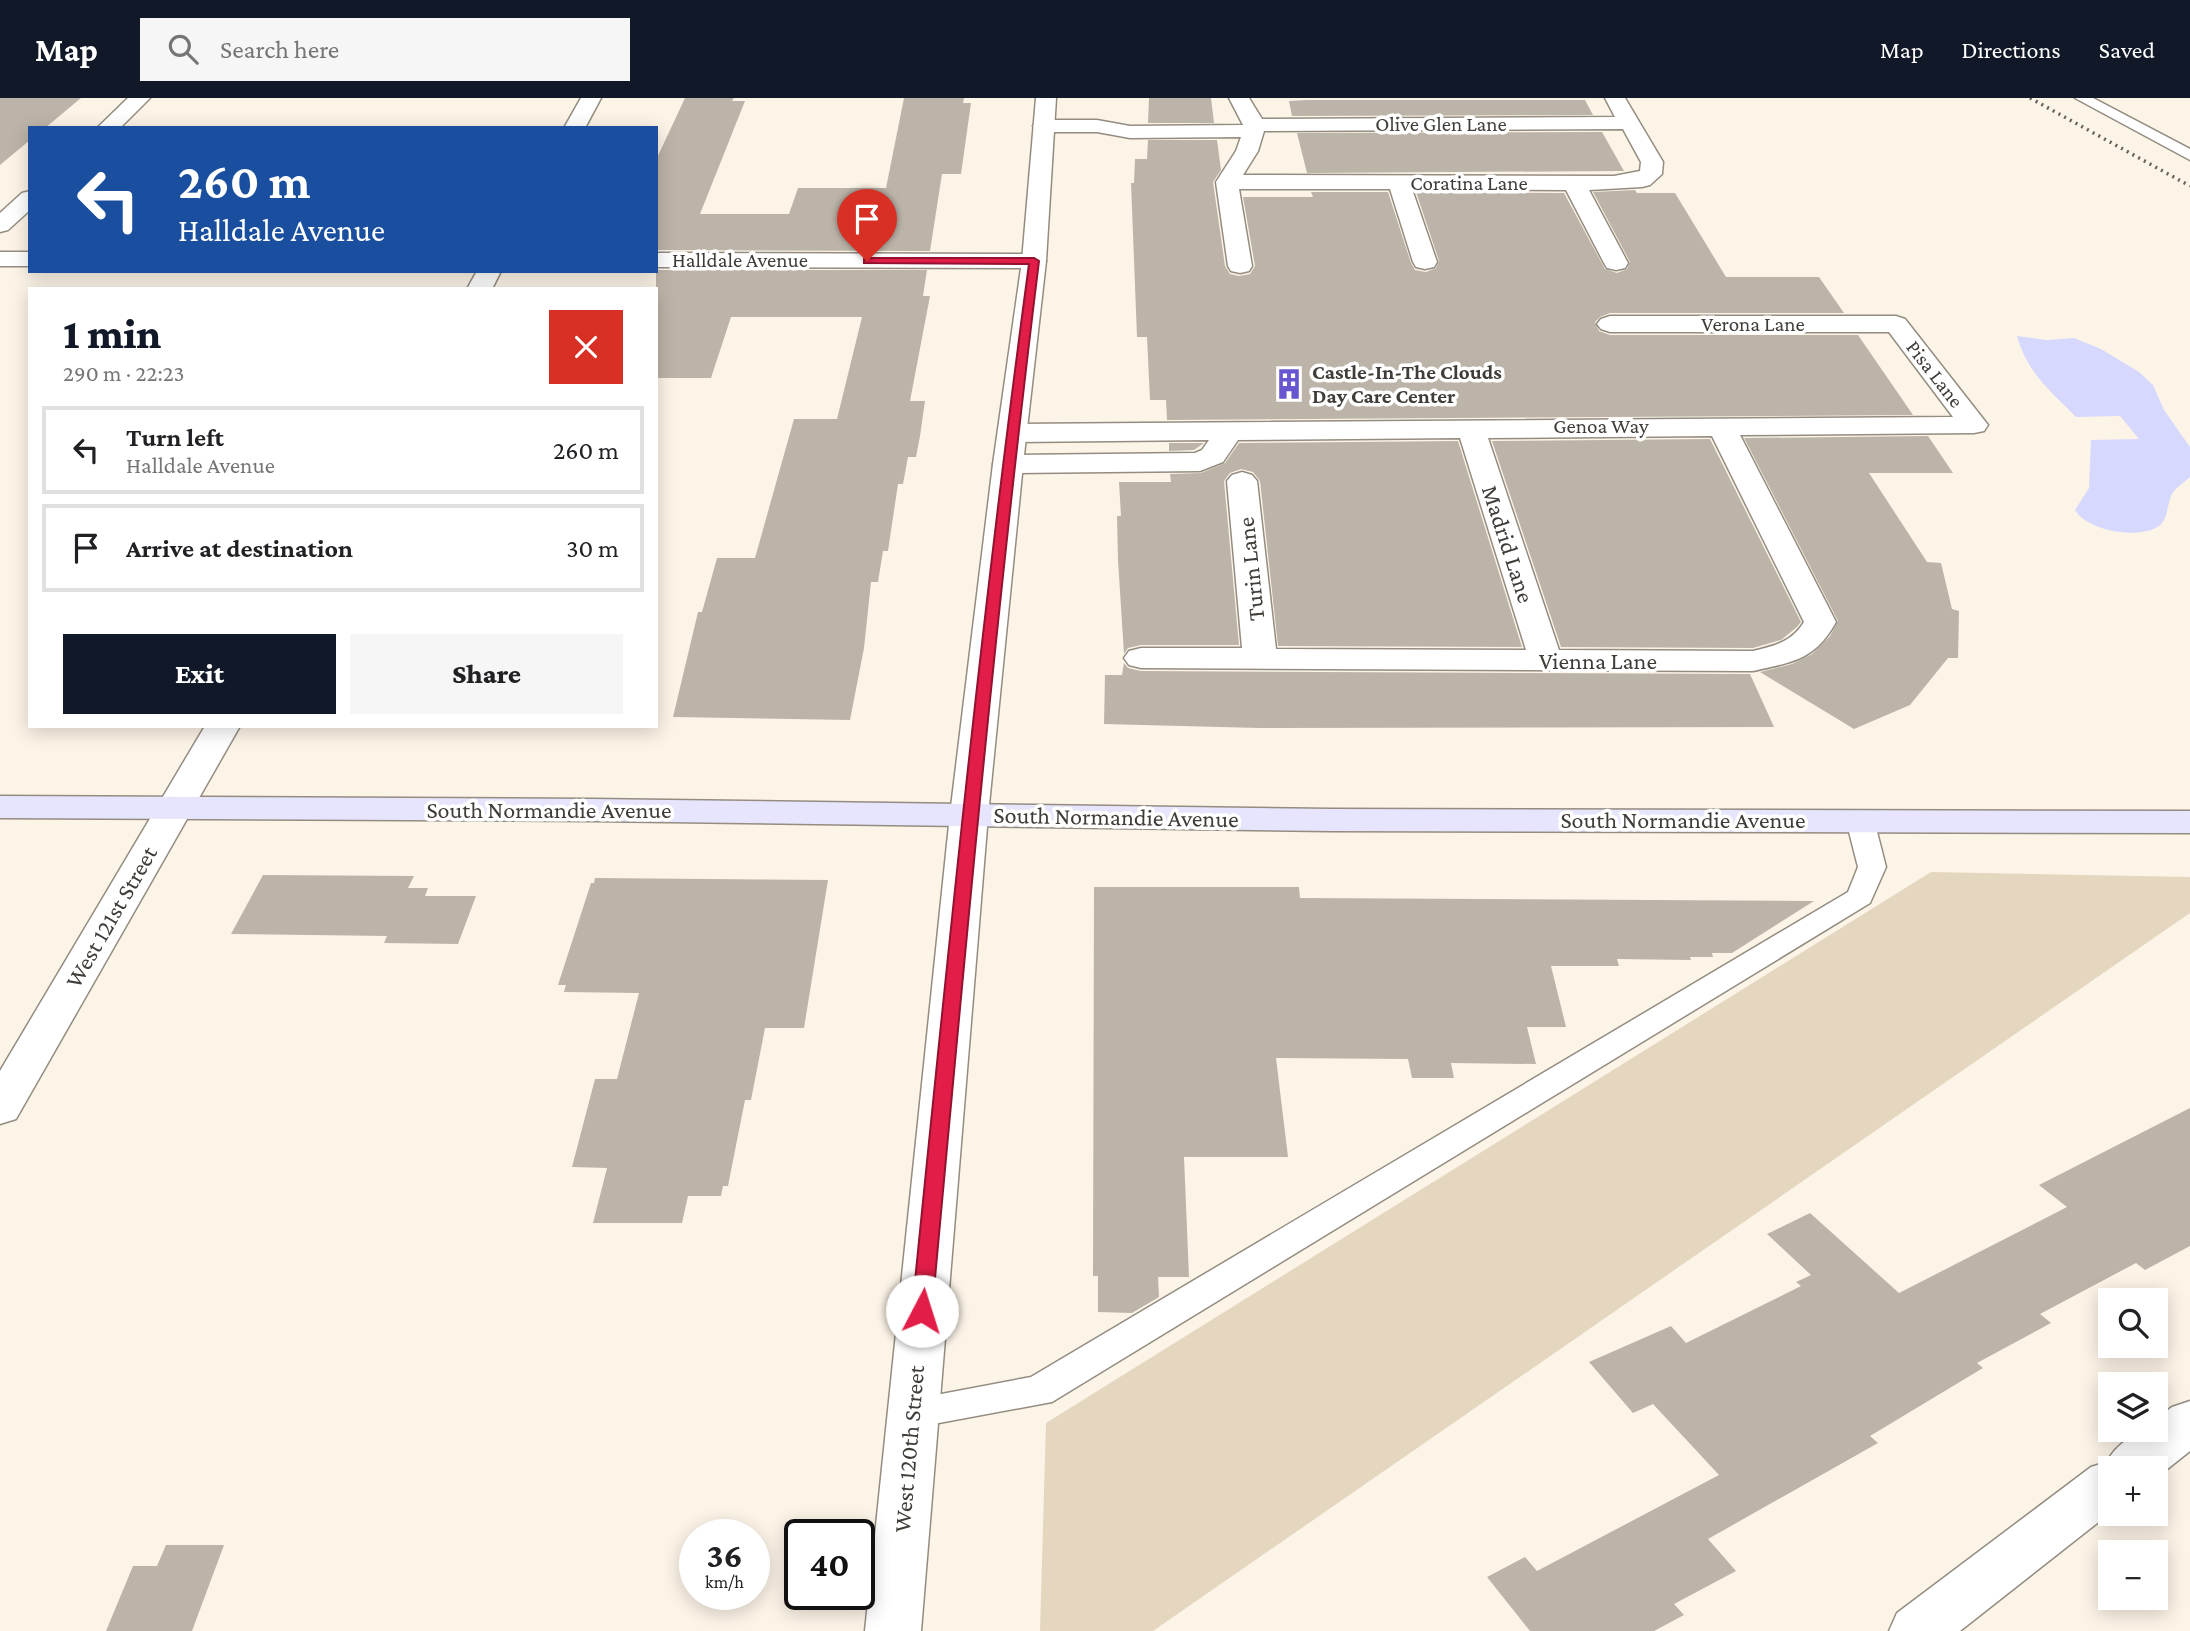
<!DOCTYPE html>
<html lang="en">
<head>
<meta charset="utf-8">
<style>
  body { margin:0; font-family:"Crimson Pro",serif; background:#f6f6f6; color:#202124; height:100vh; display:flex; flex-direction:column; font-size:26px; white-space:nowrap }
  * { box-sizing:border-box; margin:0 }
  p { font-size:23px; color:#757577 }
  .icon { flex:none; width:38px; height:38px; fill:none; stroke:currentColor; stroke-width:2; stroke-linecap:round; stroke-linejoin:round }
  .map { position:relative; flex:1; overflow:hidden }
  .side { position:absolute; left:28px; top:189px; width:630px; height:441px; display:flex; flex-direction:column; background:#fff; border-radius:0px; box-shadow:0 4px 18px #0003 }
  .side>* { flex:none }
  .top-card { position:absolute; left:28px; top:28px; width:630px; height:147px; border-radius:0px; box-shadow:0 4px 18px #0003; background:#1a4fa0; color:#fff; overflow:hidden }
  .controls { position:absolute; left:2098px; top:1190px; display:grid; gap:14px }
  .controls a { display:grid; place-items:center; width:70px; height:70px; border-radius:0px; background:#fff; box-shadow:0 4px 18px #0003; font-size:35px }
  .speed { position:absolute; left:679px; top:1421px; display:flex; gap:14px; font-size:35px; font-weight:700; text-align:center }
  .speed>* { display:grid; place-content:center; width:91px; height:91px; border-radius:50%; background:#fff; box-shadow:0 4px 18px #0003; line-height:1 }
  .speed small { font-size:18px; font-weight:400 }
  .speed .limit { border:4px solid #111; border-radius:10px; background:#fff; color:#111 }
  .pin { position:absolute; display:grid; place-items:center; width:60px; height:60px; color:#fff; margin:-72px -30px; border-radius:50% 50% 50% 0; rotate:-45deg; box-shadow:0 0 7px #0007 }
  .pin .icon { rotate:45deg }
  .me { position:absolute; width:77px; margin:-38px; rotate:5deg; stroke-linejoin:round; filter:drop-shadow(0 0 5px #0008) }
  .turn { display:flex; align-items:center; gap:24px; height:147px; padding:0 35px; font-size:32px }
  .turn .icon { width:91px; height:91px; stroke-width:2.5 }
  .turn b { display:block; font-size:49px; line-height:60px }
  .round { display:grid; place-items:center; flex:none; width:74px; height:74px; border-radius:0px; background:#f6f6f6 }
  .overview { display:flex; align-items:center; justify-content:space-between; height:119px; padding:0 35px }
  h1 { font-size:42px; font-weight:800; line-height:52px; color:#111827 }
  .cta { display:flex; gap:14px; margin-top:auto; padding:14px 35px }
  .cta a { flex:1; height:80px; border-radius:0px; background:#111827; color:#fff; font-size:28px; font-weight:800; line-height:80px; text-align:center }
  .cta a+a { background:#f6f6f6; color:#202124 }
  ul { padding:0; list-style:none }
  li { display:flex; align-items:center; gap:21px; height:88px; margin:0 14px 10px; padding:0 21px; border:4px solid #e0e0e0; border-radius:0px }
  li div { flex:1 }
  li b { display:block; font-size:26px }
  li em { font-style:normal }
  header { display:flex; align-items:center; gap:42px; box-sizing:border-box; height:98px; padding:0 35px; background:#111827; color:#fff }
  header strong { font-size:33px }
  nav { display:flex; gap:38px; margin-inline-start:auto; font-size:24px }
  .search { width:490px; height:63px; background:#f6f6f6; display:flex; align-items:center; gap:18px; box-sizing:border-box; padding:0 24px; border-radius:0px; color:#757577; font-size:26px }
  .map>svg:first-child { display:block }
</style>
</head>
<body>
<header>
<strong>Map</strong>
<div class="search"><svg class="icon" aria-label="search" viewBox="0 0 24 24"><circle cx="10" cy="10" r="6"/><path d="M15 15l6 6"/></svg>Search here</div>
<nav><a>Map</a><a>Directions</a><a>Saved</a></nav>
</header>
<div class="map">
<svg width="2190" height="1533" viewBox="0 0 2190 1533">
  <rect width="100%" height="100%" fill="#fdf4e8"/>
  <path fill="#e5d6bf" d="M1931,774L2190,779V815L1153,1533H1040L1046,1325Z"/>
  <path fill="#d7d8fe" d="M2017,238L2047,242L2074,240L2101,251L2139,274L2153,287L2164,312L2190,349V379C2185,384 2178,388 2174,393C2166,403 2170,419 2159,428C2139,442 2087,433 2075,412L2089,390L2091,342L2139,341L2120,318L2076,319C2049,291 2028,276 2017,238Z"/>
  <g fill="#bdb4a9">
    <path d="M0,0H81L45,30H30V42L0,67Z"/>
    <path d="M685,0H734L732,3H745L700,116H789L798,90H886L904,0H964L963,5H971L961,76H942L930,153L656,152V62Z"/>
    <path d="M1149,0H1211L1214,25H1148Z"/>
    <path d="M1307,2H1585L1593,17L1292,18L1289,3Z"/>
    <path d="M1602,34L1624,73L1307,75L1297,35Z"/>
    <path d="M1148,42H1217L1221,72L1213,84L1225,168L1230,176L1239,178L1250,176L1255,168L1243,99H1313L1311,94H1388L1411,165L1415,172L1426,174L1436,170L1439,163L1416,94L1564,95L1605,171L1617,175L1627,171L1630,164L1593,94L1635,92L1637,95H1675L1726,179H1819L1844,215H1610L1600,219L1595,224L1599,233L1610,237H1858L1913,317L1167,322L1166,302H1150L1147,239H1137L1131,85H1134L1135,61H1147Z"/>
    <path d="M656,172H927L923,198H930L910,303H925L920,338L916,359H908L903,386H898L888,453H883L878,484H871L864,550L850,622L673,619L698,514H702L717,460H755L794,321H837L862,219H731L711,280H656Z"/>
    <path d="M1928,338L1953,375H1869L1927,464L1941,465L1952,511L1959,513L1958,560H1948L1910,607L1854,631L1760,574L1792,566L1812,556L1830,538L1838,523L1744,340Z"/>
    <path d="M1710,341L1801,524L1797,529L1781,542L1753,550L1561,549L1492,343Z"/>
    <path d="M1458,343L1522,549L1278,548L1260,383L1253,374L1241,371L1230,375L1224,383L1239,547H1141L1128,550L1124,556L1118,462L1117,418H1121L1119,384H1171L1170,376L1201,375L1225,365L1239,345Z"/>
    <path d="M1169,345H1204L1194,352L1169,353Z"/>
    <path d="M1124,565L1128,570L1141,573L1750,576L1774,629L1259,630L1104,626L1105,577H1122Z"/>
    <path d="M263,777L414,778L408,790H428L425,798H476L458,846L384,845L387,838L231,836Z"/>
    <path d="M595,780L828,782L804,930H765L751,1002H745L728,1088H723L721,1098H688L682,1125H593L607,1070L572,1069L595,981H617L639,895L564,894L566,887H558L591,785H594Z"/>
    <path d="M1094,789H1299L1300,800L1814,803L1732,855H1712L1713,859H1690L1691,862L1617,861L1619,868H1551L1566,929H1527L1536,966L1451,965L1454,980H1412L1408,961L1276,960L1288,1059H1184L1189,1179H1158L1159,1199L1132,1215L1098,1214V1178H1093Z"/>
    <path d="M2190,1010V1148L2145,1172L2136,1165L2040,1216L2051,1225L1977,1265L1983,1270L1870,1338L1878,1345L1708,1441L1736,1473L1674,1506L1684,1517L1654,1533H1530L1487,1479L1525,1459L1537,1473L1719,1377L1653,1306L1633,1315L1589,1264L1671,1228L1686,1245L1801,1188L1796,1184L1811,1177L1767,1136L1810,1115L1899,1195L2067,1109L2039,1087Z"/>
    <path d="M166,1447H224L192,1533H106L133,1468H157Z"/>
  </g>
  <g fill="none" stroke-linecap="round" stroke-linejoin="round">
    <defs>
      <g id="service">
        <path d="M2075,0H2093L2190,51V62Z"/>
        <path d="M1860,714L1870,716L1874,722L1886,769L1870,805L1052,1304L912,1330L899,1326L893,1315L899,1304L1031,1279L1848,794L1858,769L1846,722L1850,716Z"/>
      </g>
      <g id="minor">
        <path d="M128,0H150L120,30H97Z"/>
        <path d="M581,0H601L585,30H564Z"/>
        <path d="M1229,0H1249L1262,21L1615,19L1605,0H1625L1663,64L1662,76L1650,87L1642,89L1589,92L1628,165L1625,170L1616,172L1607,170L1604,165L1566,92L1412,91L1437,164L1434,169L1425,171L1416,169L1413,164L1390,91H1239L1252,168L1249,173L1240,175L1231,173L1228,168L1216,84L1236,53L1241,39L1130,40L1097,34H1044L1037,32L1033,28L1037,24L1044,22H1097L1130,28L1243,27ZM1623,31L1641,64L1640,73L1614,78L1243,77L1258,53L1264,33Z"/>
        <path d="M30,93V112L8,132L0,134V115L22,95Z"/>
        <rect x="0" y="154" width="30" height="14"/>
        <path d="M656,155L1034,156L1043,158L1046,163L1043,168L1034,170L656,169Z"/>
        <path d="M477,173H501L492,191H467Z"/>
        <path d="M1610,218H1896L1905,221L1988,327L1984,333L1974,335L1740,337L1836,524C1815,562 1793,564 1753,573L1141,570L1129,567L1124,560L1129,553L1141,550H1242L1227,383L1232,377L1242,374L1252,377L1257,383L1276,551L1526,552L1460,340L1238,342L1223,364L1200,373L1008,375L998,372L993,366L998,360L1008,357L1195,355L1202,352L1209,342L1013,344L1003,341L999,335L1003,329L1013,326L1953,319L1889,234H1610L1601,231L1597,226L1601,221ZM1712,338L1804,524C1792,544 1774,548 1753,553L1559,552L1488,340Z"/>
        <path d="M205,628H240L16,1021L0,1026V973Z"/>
        <path d="M2190,1303V1353L2156,1380V1370H2110V1415L1960,1533H1889L1897,1515L2091,1369L2107,1364C2116,1346 2137,1332 2156,1332V1321L2172,1309Z"/>
      </g>
      <path id="tertiary" d="M1036,0H1056L1046,163L1023,366L988,717L921,1533H865L950,717L993,366L1022,163Z"/>
      <path id="secondary" d="M0,698L592,701L1331,711L2190,713V735L1331,733L592,723L0,720Z"/>
    </defs>
    <use href="#service" stroke="#948c80" stroke-width="3"/>
    <use href="#minor" stroke="#948c80" stroke-width="3"/>
    <use href="#tertiary" stroke="#948c80" stroke-width="3"/>
    <use href="#secondary" stroke="#948c80" stroke-width="3"/>
    <use href="#service" fill="#fff" fill-rule="evenodd"/>
    <use href="#minor" fill="#fff" fill-rule="evenodd"/>
    <use href="#tertiary" fill="#fff" fill-rule="evenodd"/>
    <use href="#secondary" fill="#e6e5fd" fill-rule="evenodd"/>
    <path stroke="#65605a" stroke-width="3.5" stroke-dasharray="2 4.5" stroke-linecap="butt" d="M2030,0L2190,88"/>
  </g>
  <path fill="#e11d48" stroke="#92132f" stroke-width="2" d="M867,160H1034L1039,163C996,512 964,863 932,1213L929,1219L922,1221L915,1219L912,1213C947,863 982,514 1029,166L864,165V161Z"/>
  <defs>
    <symbol id="building-bare" viewBox="-9 -9 18 18"><path d="M-4-6H4V6H1V3H-1V6H-4ZM-2.5-4.3h1.7v1.8h-1.7ZM.8-4.3h1.7v1.8H.8ZM-2.5-1h1.7V.8h-1.7ZM.8-1h1.7V.8H.8Z" fill="#6657d0" stroke="#fff" stroke-width="2.5" paint-order="stroke"/></symbol>
  </defs>
  <g fill-rule="evenodd">
    <use href="#building-bare" x="1267" y="264" width="44" height="44"/>
  </g>
  <g text-anchor="middle" stroke-width="7" stroke-linejoin="round" paint-order="stroke">
    <g font-size="21" fill="#403c38" stroke="#fff">
      <text x="1441" y="33">Olive Glen Lane</text>
      <text x="1469" y="92">Coratina Lane</text>
      <text x="740" y="169">Halldale Avenue</text>
      <text x="1753" y="233">Verona Lane</text>
      <text transform="translate(1935 276) rotate(52)" y="7">Pisa Lane</text>
      <text x="1601" y="335">Genoa Way</text>
    </g>
    <g font-size="21" font-weight="bold" fill="#403c38" stroke="#fff" text-anchor="start">
      <text x="1312" y="281">Castle-In-The Clouds<tspan x="1312" dy="24">Day Care Center</tspan></text>
    </g>
    <g font-size="24" fill="#403c38" stroke="#fff">
      <text transform="translate(1508 446) rotate(72)" y="8">Madrid Lane</text>
      <text transform="translate(1251 471) rotate(-96)" y="8">Turin Lane</text>
      <text x="1598" y="571">Vienna Lane</text>
      <text x="549" y="720">South Normandie Avenue</text>
      <text transform="translate(1116 719) rotate(1)" y="8">South Normandie Avenue</text>
      <text x="1683" y="730">South Normandie Avenue</text>
      <text transform="translate(111 819) rotate(-60)" y="8">West 121st Street</text>
      <text transform="translate(909 1351) rotate(-85)" y="8">West 120th Street</text>
    </g>
  </g>
</svg>
<div class="controls">
<a><svg class="icon" aria-label="search" viewBox="0 0 24 24"><circle cx="10" cy="10" r="6"/><path d="M15 15l6 6"/></svg></a>
<a><svg class="icon" aria-label="layers" viewBox="0 0 24 24"><path d="M12 4l9 5-9 5-9-5zM3 14l9 5 9-5"/></svg></a>
<a>+</a>
<a>−</a>
</div>
<div class="speed"><div>36<small>km/h</small></div><div class="limit">40</div></div>
<div class="pin" style="left:867px;top:163px;background:#d93025"><svg class="icon" aria-label="arrive" viewBox="0 0 24 24"><path d="M6 21V4h12l-3 4 3 4H6"/></svg></div>
<svg class="me" style="left:922px;top:1213px" viewBox="-20 -20 40 40"><circle r="19" fill="#fff"/><path d="M0-13L10 11 0 6-10 11z" fill="#e11d48"/></svg>
<div class="top-card">
<div class="turn"><svg class="icon" aria-label="left" viewBox="0 0 24 24"><path d="M17 20v-9H6M10 6l-5 5 5 5"/></svg><div><b>260 m</b>Halldale Avenue</div></div>
</div>
<section class="side">
<div class="overview"><div><h1>1 min</h1><p>290 m · 22:23</p></div><a class="round" style="background:#d93025;color:#fff"><svg class="icon" aria-label="close" viewBox="0 0 24 24"><path d="M6 6l12 12M18 6L6 18"/></svg></a></div>
<ul>
<li><svg class="icon" aria-label="left" viewBox="0 0 24 24"><path d="M17 20v-9H6M10 6l-5 5 5 5"/></svg><div><b>Turn left</b><p>Halldale Avenue</p></div><em>260 m</em></li>
<li><svg class="icon" aria-label="arrive" viewBox="0 0 24 24"><path d="M6 21V4h12l-3 4 3 4H6"/></svg><div><b>Arrive at destination</b></div><em>30 m</em></li>
</ul>
<div class="cta"><a>Exit</a><a>Share</a></div>
</section>
</div>
</body>
</html>
